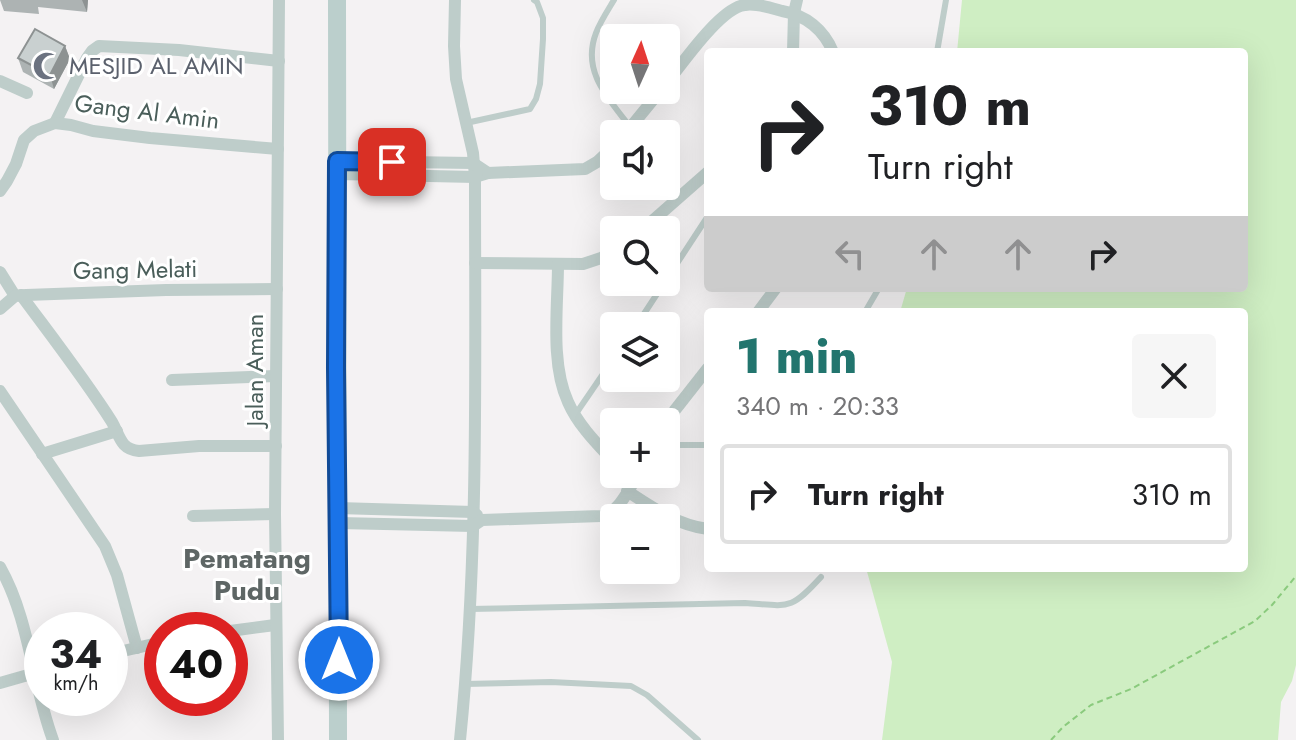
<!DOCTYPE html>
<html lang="en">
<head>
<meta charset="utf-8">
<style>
  body { margin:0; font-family:Jost,sans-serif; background:#f6f6f6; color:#202124; height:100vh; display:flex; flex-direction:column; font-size:30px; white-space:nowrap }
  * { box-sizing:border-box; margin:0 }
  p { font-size:26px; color:#757577 }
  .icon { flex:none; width:44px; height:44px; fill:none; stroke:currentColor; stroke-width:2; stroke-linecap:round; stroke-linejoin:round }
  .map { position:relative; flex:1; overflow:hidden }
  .drawer { position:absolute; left:704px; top:308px; width:544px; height:264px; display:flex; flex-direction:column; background:#fff; border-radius:8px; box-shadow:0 8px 32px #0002 }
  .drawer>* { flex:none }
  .guide { position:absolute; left:704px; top:48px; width:544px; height:244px; border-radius:8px; box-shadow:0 8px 32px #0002; background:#fff; color:#202124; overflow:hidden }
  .needle { width:52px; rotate:3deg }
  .controls { position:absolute; left:600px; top:24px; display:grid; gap:16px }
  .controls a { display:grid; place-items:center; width:80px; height:80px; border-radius:8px; background:#fff; box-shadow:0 8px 32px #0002; font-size:40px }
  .speed { position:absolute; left:24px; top:612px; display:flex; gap:16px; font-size:40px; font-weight:700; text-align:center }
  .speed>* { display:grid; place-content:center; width:104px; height:104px; border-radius:50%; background:#fff; box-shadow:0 8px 32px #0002; line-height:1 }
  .speed small { font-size:20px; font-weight:400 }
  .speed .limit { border:12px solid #d22; background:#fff; color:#111 }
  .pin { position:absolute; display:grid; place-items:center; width:68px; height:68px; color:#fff; margin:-34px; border-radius:16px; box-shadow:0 4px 12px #0006 }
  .me { position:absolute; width:88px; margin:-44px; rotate:0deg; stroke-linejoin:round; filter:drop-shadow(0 0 6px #0008) }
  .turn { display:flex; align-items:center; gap:28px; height:168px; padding:0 32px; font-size:36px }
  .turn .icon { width:104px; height:104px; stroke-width:2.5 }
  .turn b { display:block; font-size:56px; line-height:68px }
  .lanes { display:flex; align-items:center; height:76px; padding:0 32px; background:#0003; justify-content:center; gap:40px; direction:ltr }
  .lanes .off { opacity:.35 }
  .round { display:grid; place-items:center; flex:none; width:84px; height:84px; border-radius:8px; background:#f6f6f6 }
  .head { display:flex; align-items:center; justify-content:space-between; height:136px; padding:0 32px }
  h1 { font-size:48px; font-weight:800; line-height:60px; color:#22756e }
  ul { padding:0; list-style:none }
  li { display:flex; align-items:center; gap:24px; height:100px; margin:0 16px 12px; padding:0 16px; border:4px solid #e0e0e0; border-radius:8px }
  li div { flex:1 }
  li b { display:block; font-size:30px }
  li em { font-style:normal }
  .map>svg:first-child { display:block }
</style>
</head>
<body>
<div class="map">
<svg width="1296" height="740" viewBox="0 0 1296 740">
  <rect width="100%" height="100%" fill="#f4f2f3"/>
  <path fill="#cfeec3" d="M962,0H1296V665L1292,681L1281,702L1278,740H882L892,662L866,568H1244V312H900L907,288H1244V52H957Z"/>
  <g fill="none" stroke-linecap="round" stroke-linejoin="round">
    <path stroke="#8aca7d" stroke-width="2" stroke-dasharray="6 4" stroke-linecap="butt" d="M1051,740L1063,727L1091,705L1131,689L1255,621L1272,605L1296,576"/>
    <g stroke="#becdca" stroke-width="6">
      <path d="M614,0C608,10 600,22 596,33C581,72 609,99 631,128"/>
      <path d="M937,52L946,0"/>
      <path d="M466,123L530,109L536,99L540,84L543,39V18L537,2L534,0"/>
      <path d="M865,312L879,288"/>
      <path d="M636,326L708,216"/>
      <path d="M575,415L614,358"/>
      <path d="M666,445H708"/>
      <path d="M470,609L745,603C789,606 790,611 821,577"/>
      <path d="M465,684L551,682L631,686L647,695L698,740"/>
    </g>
    <g stroke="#becdca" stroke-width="12">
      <path d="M455,0L454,46L456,79L473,153L475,177C475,365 479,553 460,740"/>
      <path d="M793,52L794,13L797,0"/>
      <path d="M0,81L27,93"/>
      <path d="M666,84C682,64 721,7 745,5C756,3 771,8 782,11C806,15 824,30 833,52"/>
      <path d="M55,123L87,58L92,51L99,46L179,50L279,61"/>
      <path d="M625,134L661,90"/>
      <path d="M337,161L473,163L488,173L475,177L337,174"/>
      <path d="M488,173L585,169L597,162L614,146"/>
      <path d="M0,191L7,181L16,164L24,140L34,131L55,123L71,125L93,131L150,138L278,149"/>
      <path d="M642,230L708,172"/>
      <path d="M475,263L583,264L601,258L614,250"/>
      <path d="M558,264C558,306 550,363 568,402C578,425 597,444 614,462"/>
      <path d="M0,272L15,296"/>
      <path d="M21,295C52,337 84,378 112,422C120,436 120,449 139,451L199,446H276"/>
      <path d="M0,309L15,296L26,295L166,290L277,289"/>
      <path d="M758,312L776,288"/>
      <path d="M172,380L276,376"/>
      <path d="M0,391L105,546L117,575L137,648"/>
      <path d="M666,426L675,410L708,368"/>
      <path d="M42,454L117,431"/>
      <path d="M627,491C653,508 677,525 708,529"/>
      <path d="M338,508L473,512L477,515"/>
      <path d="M193,516L275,514"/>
      <path d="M339,523L473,526L482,520L601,516C619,513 629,489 638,474"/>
      <path d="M0,567C30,620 32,684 53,740"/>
      <path d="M230,631L275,625"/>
      <path d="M110,654L162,642"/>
      <path d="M0,683L42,671"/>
      <path d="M278,740L275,514L279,0"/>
    </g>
    <path stroke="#bbcfcc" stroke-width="18" d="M337,0L338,740"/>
  </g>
  <g fill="#adb3b3">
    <path d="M0,0H88L87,12L38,7L39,14L4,11Z"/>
    <path d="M65,46L70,59L54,89L23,72L18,58Z"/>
  </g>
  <g fill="#8d9292">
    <path d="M82,0H88L87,12Z"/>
    <path d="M65,46L70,59L54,89L50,75Z"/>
  </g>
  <path fill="#c9d0d0" stroke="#8d9292" stroke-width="2" d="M35,29L65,46L50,75L18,58Z"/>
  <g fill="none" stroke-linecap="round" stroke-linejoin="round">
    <defs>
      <path id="route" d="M339,660L336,368L337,161L392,162"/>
    </defs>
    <use href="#route" stroke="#114b97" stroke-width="20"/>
    <use href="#route" stroke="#1a73e8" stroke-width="14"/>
  </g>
  <defs>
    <symbol id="mosque-bare" viewBox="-9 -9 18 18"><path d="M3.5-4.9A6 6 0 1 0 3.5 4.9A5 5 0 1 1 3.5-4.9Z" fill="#6b7280" stroke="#fff" stroke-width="2.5" paint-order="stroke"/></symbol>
  </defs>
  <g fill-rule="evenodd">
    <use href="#mosque-bare" x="27" y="46" width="40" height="40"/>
  </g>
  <g text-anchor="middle" stroke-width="6" stroke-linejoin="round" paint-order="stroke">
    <g font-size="24" fill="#5b616d" stroke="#fff" text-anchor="start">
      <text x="69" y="74">MESJID AL AMIN</text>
    </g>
    <g font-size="24" fill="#4a5e5a" stroke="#fff">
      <text transform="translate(147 112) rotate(7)" y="8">Gang Al Amin</text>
      <text transform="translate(135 270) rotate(-1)" y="8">Gang Melati</text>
      <text transform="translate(255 370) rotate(-90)" y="8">Jalan Aman</text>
    </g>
    <g font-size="28" font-weight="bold" fill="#5e6665" stroke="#fff">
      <text x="247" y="568">Pematang<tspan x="247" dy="32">Pudu</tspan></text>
    </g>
  </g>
</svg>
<div class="controls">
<a><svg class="needle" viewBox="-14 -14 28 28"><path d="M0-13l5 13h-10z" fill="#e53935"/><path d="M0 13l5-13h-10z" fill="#757577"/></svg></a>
<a><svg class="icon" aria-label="sound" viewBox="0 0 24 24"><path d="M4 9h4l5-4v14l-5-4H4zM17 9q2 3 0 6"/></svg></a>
<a><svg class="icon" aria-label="search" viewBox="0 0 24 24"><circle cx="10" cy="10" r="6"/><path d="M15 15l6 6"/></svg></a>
<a><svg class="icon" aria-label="layers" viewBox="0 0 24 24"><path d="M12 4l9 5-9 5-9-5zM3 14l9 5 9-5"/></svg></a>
<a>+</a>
<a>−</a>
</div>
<div class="speed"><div>34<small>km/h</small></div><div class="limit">40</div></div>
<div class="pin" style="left:392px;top:162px;background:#d93025"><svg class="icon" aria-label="arrive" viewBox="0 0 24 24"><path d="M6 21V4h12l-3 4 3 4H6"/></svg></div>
<svg class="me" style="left:339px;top:660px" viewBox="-20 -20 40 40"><circle r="17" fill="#1a73e8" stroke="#fff" stroke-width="3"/><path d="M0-11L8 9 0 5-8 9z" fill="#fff"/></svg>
<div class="guide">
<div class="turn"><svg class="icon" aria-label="right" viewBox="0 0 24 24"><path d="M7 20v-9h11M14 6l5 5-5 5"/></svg><div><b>310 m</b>Turn right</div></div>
<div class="lanes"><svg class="icon off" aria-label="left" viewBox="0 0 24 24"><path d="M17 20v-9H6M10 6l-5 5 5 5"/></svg><svg class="icon off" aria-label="ahead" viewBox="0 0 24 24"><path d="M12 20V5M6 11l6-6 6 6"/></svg><svg class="icon off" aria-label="ahead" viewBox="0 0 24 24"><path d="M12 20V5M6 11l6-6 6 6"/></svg><svg class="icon" aria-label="right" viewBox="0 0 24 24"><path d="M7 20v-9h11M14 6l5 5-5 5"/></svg></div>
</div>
<section class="drawer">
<div class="head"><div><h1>1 min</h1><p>340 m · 20:33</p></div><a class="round"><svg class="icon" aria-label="close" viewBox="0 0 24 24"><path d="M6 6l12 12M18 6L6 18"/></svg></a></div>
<ul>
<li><svg class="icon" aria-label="right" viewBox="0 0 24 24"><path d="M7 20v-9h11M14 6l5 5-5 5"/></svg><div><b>Turn right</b></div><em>310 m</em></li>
</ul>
</section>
</div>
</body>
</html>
